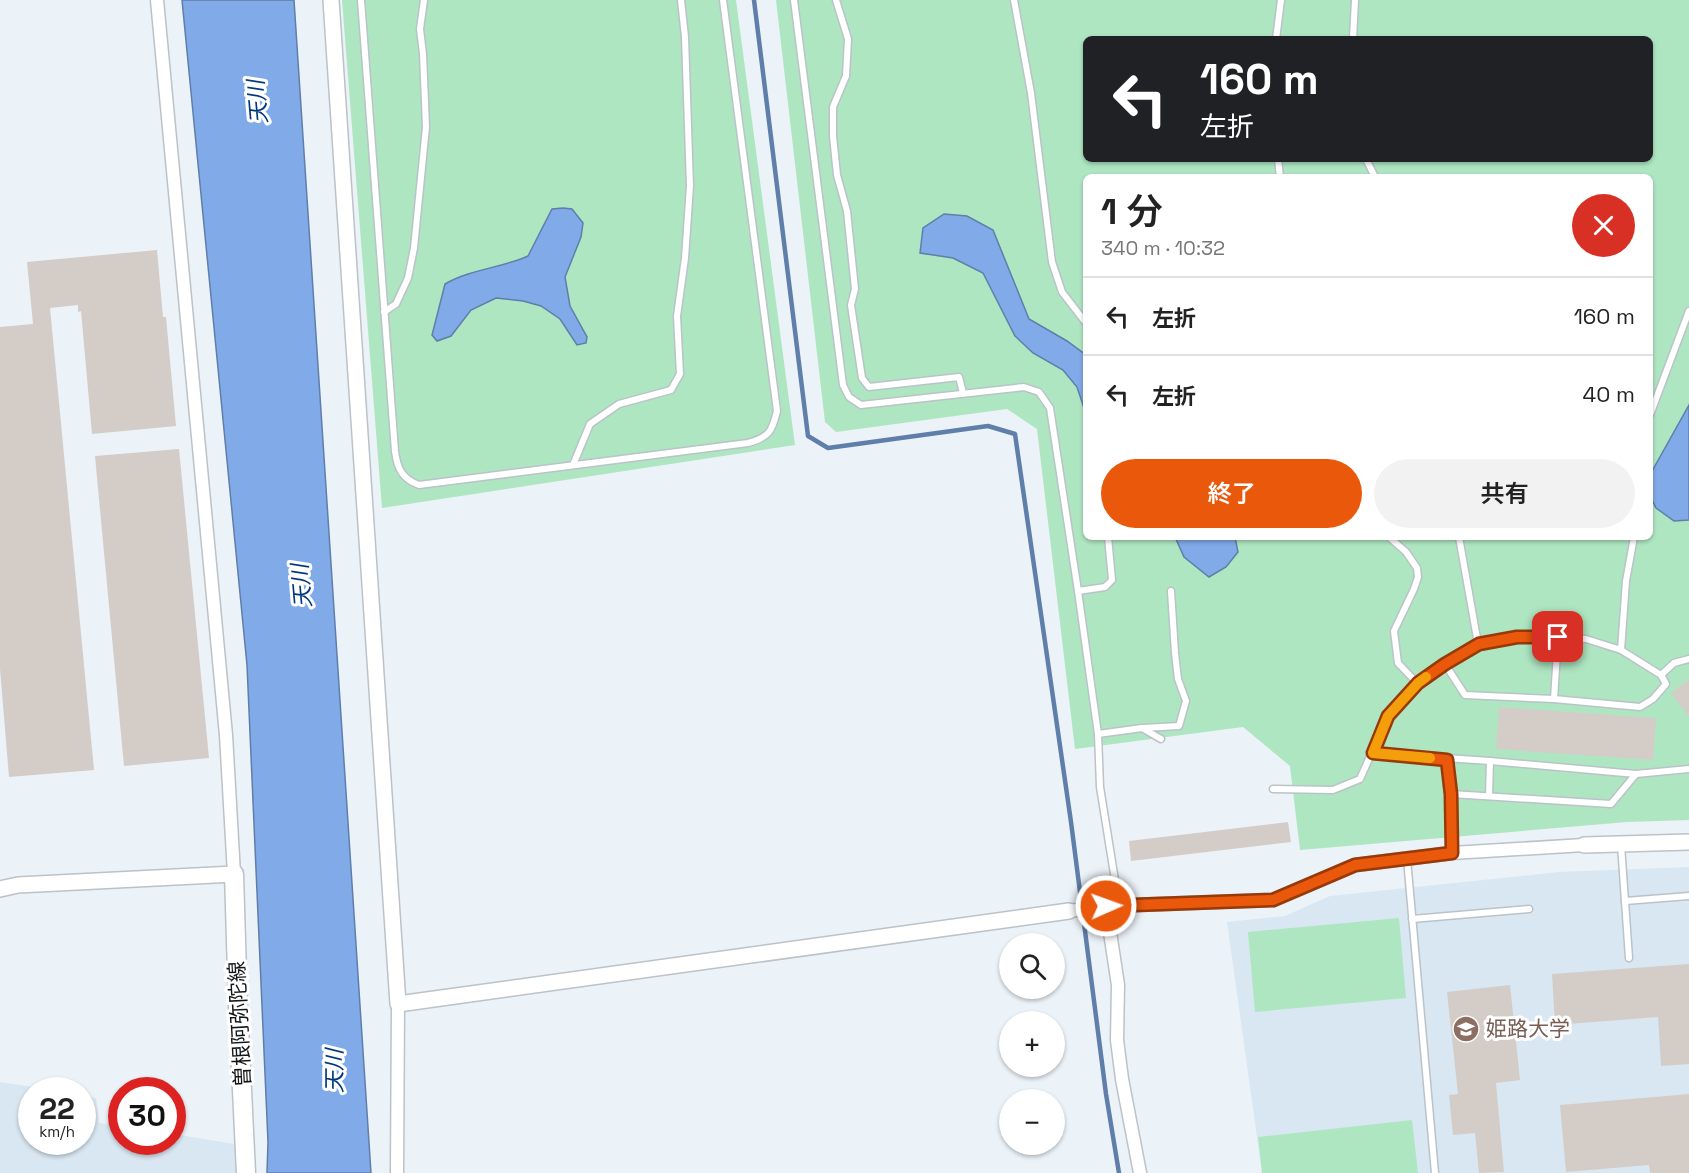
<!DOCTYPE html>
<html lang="ja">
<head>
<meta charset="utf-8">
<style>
  body { margin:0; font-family:"Space Grotesk","Noto Sans JP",sans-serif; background:#f2f2f2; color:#222; height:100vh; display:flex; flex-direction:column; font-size:22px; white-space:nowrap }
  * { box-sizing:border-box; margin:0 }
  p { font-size:20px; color:#767676 }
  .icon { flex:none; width:33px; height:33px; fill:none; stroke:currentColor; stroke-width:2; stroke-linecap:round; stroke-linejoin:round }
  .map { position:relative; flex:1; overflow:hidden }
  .side { position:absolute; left:1083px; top:174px; width:570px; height:366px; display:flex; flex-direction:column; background:#fff; border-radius:9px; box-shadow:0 2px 4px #0004 }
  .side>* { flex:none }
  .guide { position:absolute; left:1083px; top:36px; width:570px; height:126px; border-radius:9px; box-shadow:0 2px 4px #0004; background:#202124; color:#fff; overflow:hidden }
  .buttons { position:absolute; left:999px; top:933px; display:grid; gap:12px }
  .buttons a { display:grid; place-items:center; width:66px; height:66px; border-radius:50%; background:#fff; box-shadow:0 2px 4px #0004; font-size:30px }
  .speed { position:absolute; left:18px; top:1077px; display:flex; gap:12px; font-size:30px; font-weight:700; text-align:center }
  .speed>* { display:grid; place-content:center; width:78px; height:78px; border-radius:50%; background:#fff; box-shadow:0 2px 4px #0004; line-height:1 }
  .speed small { font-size:15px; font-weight:400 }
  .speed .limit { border:9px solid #d22; background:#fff; color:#111 }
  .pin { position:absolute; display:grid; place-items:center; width:51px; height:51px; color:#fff; margin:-26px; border-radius:12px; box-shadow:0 3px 9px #0006 }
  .me { position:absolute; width:66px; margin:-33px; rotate:88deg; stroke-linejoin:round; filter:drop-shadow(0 0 4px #0008) }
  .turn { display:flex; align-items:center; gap:21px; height:126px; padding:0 18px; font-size:27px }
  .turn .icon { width:78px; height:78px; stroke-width:2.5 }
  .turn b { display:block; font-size:42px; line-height:51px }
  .round { display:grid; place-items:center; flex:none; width:63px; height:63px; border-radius:32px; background:#f2f2f2 }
  .headline { display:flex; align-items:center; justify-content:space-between; height:102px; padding:0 18px }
  h1 { font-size:36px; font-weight:600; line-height:45px }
  .cta { display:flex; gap:12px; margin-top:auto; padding:12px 18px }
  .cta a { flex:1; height:69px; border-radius:36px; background:#ea580c; color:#fff; font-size:24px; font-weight:600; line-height:69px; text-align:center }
  .cta a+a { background:#f2f2f2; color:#222 }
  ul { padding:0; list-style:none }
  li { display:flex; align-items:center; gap:18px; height:78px; padding:0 18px; border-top:2px solid #e0e0e0 }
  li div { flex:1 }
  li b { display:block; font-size:22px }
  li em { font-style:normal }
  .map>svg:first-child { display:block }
</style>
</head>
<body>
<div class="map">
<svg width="1689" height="1173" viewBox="0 0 1689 1173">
  <rect width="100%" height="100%" fill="#ebf2f8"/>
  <g fill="#d9e7f2">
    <path d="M1689,867V1173H1262L1227,922L1285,916L1330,896L1559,872Z"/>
    <path d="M0,1082L53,1090H32V1142H82L83,1096L96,1098L99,1123L121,1126L122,1142H172L173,1134L235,1144L237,1173H0Z"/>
  </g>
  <g fill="#aee6c2" fill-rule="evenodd">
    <path d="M342,0H736L795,445L382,508Z"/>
    <path d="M776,0H1689V820L1627,822L1300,850L1290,766L1243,727L1075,749L1037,429L1007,409L836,432L825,422ZM1086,39H1650V159H1086ZM1086,177H1650V537H1086Z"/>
    <path d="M1399,918L1406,998L1255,1012L1248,932Z"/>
    <path d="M1412,1120L1418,1173H1262L1258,1137Z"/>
  </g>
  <g fill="#80aae8" stroke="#607eaa" stroke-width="1.5">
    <path d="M182,0H294L371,1173H267L268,1142L247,665Z"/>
    <path d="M563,208L572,209L583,223L581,237L565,277L570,306L587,337L586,343L577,345L560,319L541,306L523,301L496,298L471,310L451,336L437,341L432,335L445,284C470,269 502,268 528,256L552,209Z"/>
    <path d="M944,214L967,216L993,230L1029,319L1067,341L1086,355V414L1077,387L1063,370L1033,353L1015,336L983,273L953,258L920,253L923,228Z"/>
    <path d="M1689,405V520L1674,521L1656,508L1650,496V481L1651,473Z"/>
    <path d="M1175,537H1235L1238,552L1226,567L1209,577L1184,557Z"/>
  </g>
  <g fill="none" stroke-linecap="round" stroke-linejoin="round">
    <path stroke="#607eaa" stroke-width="4.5" d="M754,0L808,436L828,448L988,426L1015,434L1071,822L1106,1094L1119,1173"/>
  </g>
  <g fill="#d4cdc7">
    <path d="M157,250L163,317H166L176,426L92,434L81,311L78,312V305L50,308L94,770L9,777L0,669V327L33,324L27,262Z"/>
    <path d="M179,449L209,758L124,766L95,456Z"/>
    <path d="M1689,679V717L1671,693Z"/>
    <path d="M1499,707L1656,718L1653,760L1496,749Z"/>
    <path d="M1288,822L1291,842L1131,861L1129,841Z"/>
    <path d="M1689,964V1064L1661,1066L1658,1017L1555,1025L1552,974Z"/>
    <path d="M1510,985L1520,1080L1496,1083L1504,1172L1479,1173L1475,1133L1453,1135L1449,1095L1458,1094L1447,992Z"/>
    <path d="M1689,1094V1173H1650L1649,1165L1566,1172L1560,1105Z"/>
  </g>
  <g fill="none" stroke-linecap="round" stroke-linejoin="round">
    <defs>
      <g id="service">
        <path d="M361,0L395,451C397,468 402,479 419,485L748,443C769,437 772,432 777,411L723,0"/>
        <path d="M794,0L843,385L849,397L861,405L1024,387L1039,392L1050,408L1078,591L1098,734"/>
        <path d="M836,0L848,39L846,76L833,107V136L837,175L847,211L855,289L851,305L862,378L869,387L959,377L963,393"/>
        <path d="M1014,0L1031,93L1052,262L1062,292L1086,323"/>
        <path d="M1276,39L1281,0"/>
        <path d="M1353,39L1355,0"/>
        <path d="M1278,159L1280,177"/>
        <path d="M1366,159L1375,177"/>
        <path d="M384,312L396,304L408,278L414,248L426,127L423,54L420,29L424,0"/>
        <path d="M1650,415L1689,311"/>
        <path d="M573,465L590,424L619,404L671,390L680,374L677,316L685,258L690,186L685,37L681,0"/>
        <path d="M1389,537L1406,552L1417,568L1418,577L1414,589L1394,631L1398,663L1417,683"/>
        <path d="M1459,537L1478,644"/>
        <path d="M1078,591L1105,587L1112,580L1108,537"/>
        <path d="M1621,650L1626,581L1634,537"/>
        <path d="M1661,675L1674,663L1689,659"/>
        <path d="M1554,699L1558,637"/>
        <path d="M1143,728L1179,726L1186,701L1178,679L1175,653L1171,591"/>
        <path d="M1373,753L1490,761L1636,774L1689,769"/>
        <path d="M1447,760L1451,794L1452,852"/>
        <path d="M1273,789L1333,790L1360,779L1388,716L1417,683L1478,644L1517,637L1586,639L1621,650L1661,675L1666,684L1653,699L1640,707L1554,699L1465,695L1445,664"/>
        <path d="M1451,794L1611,804L1636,774"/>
        <path d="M1489,796L1490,761"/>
        <path d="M1621,845L1629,958"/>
        <path d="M1407,859L1435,1173"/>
        <path d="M1625,901L1689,896"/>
        <path d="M1119,905L1100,787L1098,734L1142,728L1161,739"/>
        <path d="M1412,919L1529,909"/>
      </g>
      <g id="minor">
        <path d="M157,0L226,735L234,874"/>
        <path d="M1106,906L1118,985L1117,1040L1122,1079L1140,1173"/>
        <path d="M1069,911L1106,906L1273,900L1355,865L1452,853L1584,845"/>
        <path d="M397,1173L398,1004"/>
      </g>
      <g id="tertiary">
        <path d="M331,0L398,1004L1069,911"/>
        <path d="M1584,845L1689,842"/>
        <path d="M0,889L18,885L234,874"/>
      </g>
      <path id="secondary" d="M234,874L238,1007L246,1173"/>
    </defs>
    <use href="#service" stroke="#bbc2c8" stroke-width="9"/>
    <use href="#minor" stroke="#bbc2c8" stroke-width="15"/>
    <use href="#tertiary" stroke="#bbc2c8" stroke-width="18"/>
    <use href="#secondary" stroke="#bbc2c8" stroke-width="21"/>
    <use href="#service" stroke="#fff" stroke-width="6"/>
    <use href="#minor" stroke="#fff" stroke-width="12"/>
    <use href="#tertiary" stroke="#fff" stroke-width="15"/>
    <use href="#secondary" stroke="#fff" stroke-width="18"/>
  </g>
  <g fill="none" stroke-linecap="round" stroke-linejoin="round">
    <defs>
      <path id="route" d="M1106,906L1273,900L1355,865L1452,853L1451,794L1447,760L1373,753L1388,716L1418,683L1445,664L1479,644L1517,637H1558"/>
    </defs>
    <use href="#route" stroke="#983908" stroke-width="15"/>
    <use href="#route" stroke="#ea580c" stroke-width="10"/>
    <path stroke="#f59e0b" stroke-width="10" d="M1426,677L1418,683L1388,716L1373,753L1430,758"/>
  </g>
  <defs>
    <symbol id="university-disc" viewBox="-11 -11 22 22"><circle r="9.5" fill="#8d6e63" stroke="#fff"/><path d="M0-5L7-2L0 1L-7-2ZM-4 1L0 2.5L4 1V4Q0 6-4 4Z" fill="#fff"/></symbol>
  </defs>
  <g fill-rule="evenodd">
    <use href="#university-disc" x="1451" y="1014" width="30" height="30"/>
  </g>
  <g text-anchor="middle" stroke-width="6" stroke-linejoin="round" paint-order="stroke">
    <g font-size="21" fill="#141618" stroke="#fff">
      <text transform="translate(240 1024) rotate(-93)" y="7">曽根阿弥陀線</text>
    </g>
    <g font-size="21" fill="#785e54" stroke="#fff" text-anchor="start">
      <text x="1486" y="1036">姫路大学</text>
    </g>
    <g font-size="22" font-style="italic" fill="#00387f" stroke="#fff">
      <text transform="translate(257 102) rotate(-95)" y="8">天川</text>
      <text transform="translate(301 586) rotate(-95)" y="8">天川</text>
      <text transform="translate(334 1071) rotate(-90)" y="8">天川</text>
    </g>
  </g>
</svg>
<div class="buttons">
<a><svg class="icon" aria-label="search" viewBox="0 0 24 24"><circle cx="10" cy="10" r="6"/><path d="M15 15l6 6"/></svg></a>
<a>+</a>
<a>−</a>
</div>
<div class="speed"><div>22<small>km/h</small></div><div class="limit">30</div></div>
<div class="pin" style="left:1558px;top:637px;background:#d93025"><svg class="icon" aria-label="arrive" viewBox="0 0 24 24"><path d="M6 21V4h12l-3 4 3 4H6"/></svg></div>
<svg class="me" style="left:1106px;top:906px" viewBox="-20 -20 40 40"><circle r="17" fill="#ea580c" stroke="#fff" stroke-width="3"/><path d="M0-11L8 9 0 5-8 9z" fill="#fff"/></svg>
<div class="guide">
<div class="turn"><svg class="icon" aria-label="left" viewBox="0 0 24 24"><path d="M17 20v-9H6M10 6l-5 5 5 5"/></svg><div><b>160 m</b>左折</div></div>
</div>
<section class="side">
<div class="headline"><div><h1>1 分</h1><p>340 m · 10:32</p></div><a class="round" style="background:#d93025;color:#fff"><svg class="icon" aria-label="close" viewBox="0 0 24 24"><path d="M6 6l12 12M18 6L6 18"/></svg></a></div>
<ul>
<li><svg class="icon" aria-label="left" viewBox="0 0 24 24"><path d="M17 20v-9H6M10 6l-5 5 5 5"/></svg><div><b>左折</b></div><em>160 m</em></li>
<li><svg class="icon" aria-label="left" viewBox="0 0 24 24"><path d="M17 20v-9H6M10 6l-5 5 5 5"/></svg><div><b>左折</b></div><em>40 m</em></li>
</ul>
<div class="cta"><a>終了</a><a>共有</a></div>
</section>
</div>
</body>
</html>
